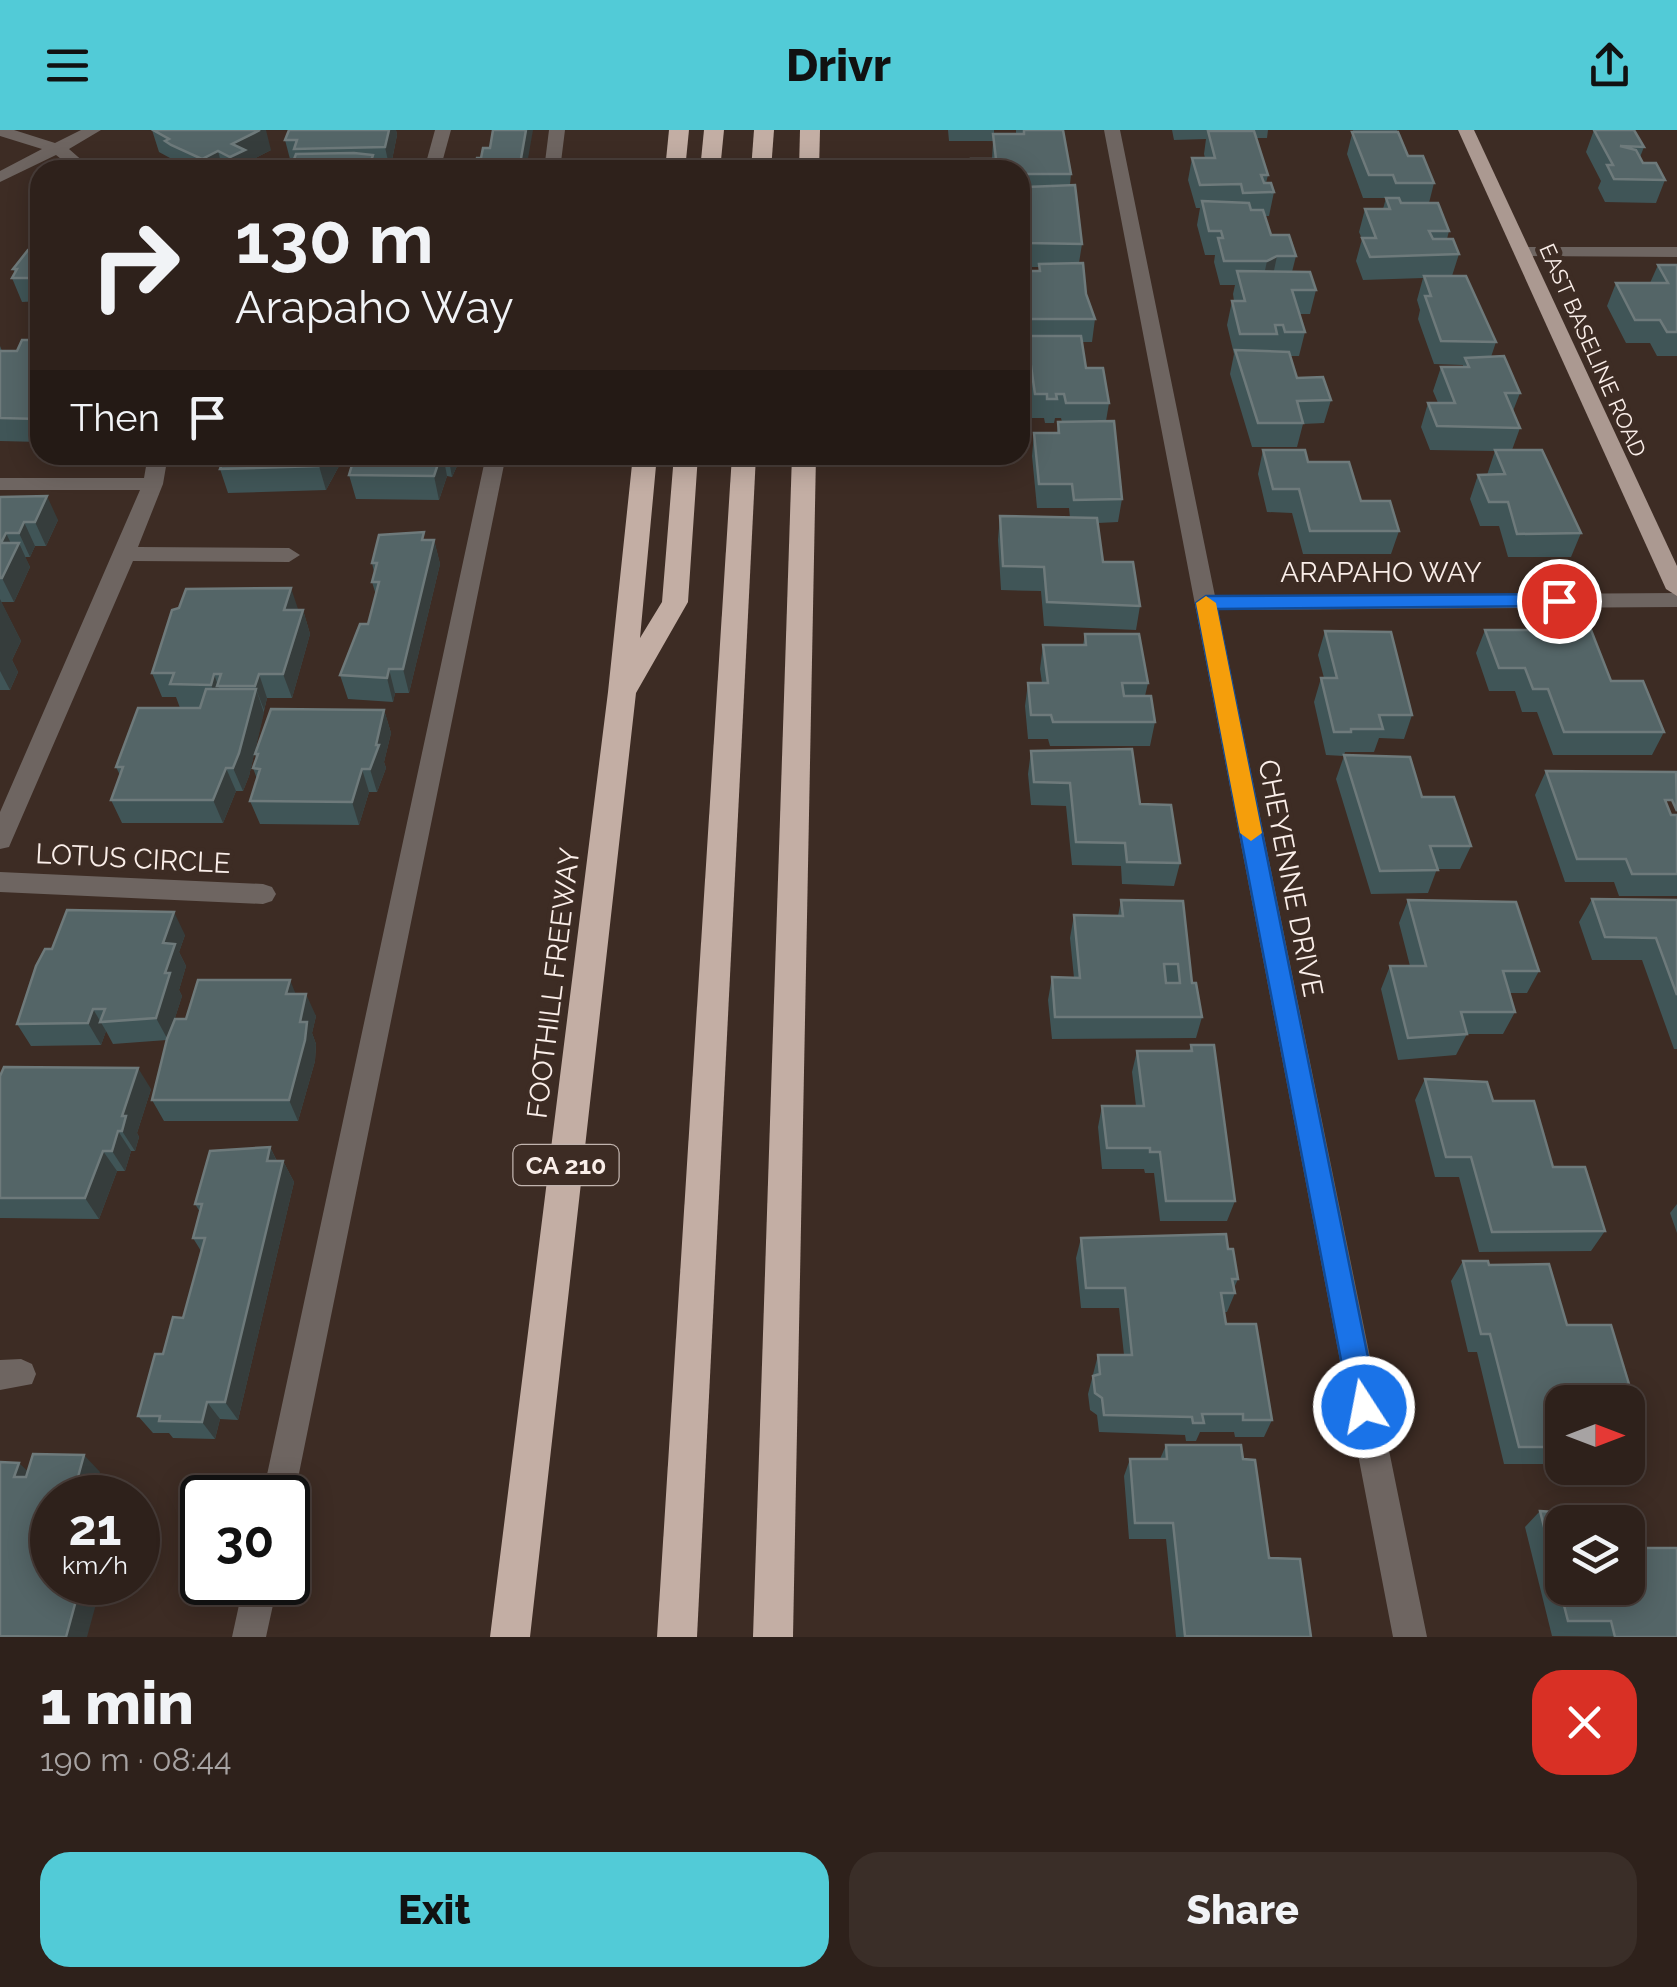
<!DOCTYPE html>
<html lang="en">
<head>
<meta charset="utf-8">
<style>
  body { margin:0; font-family:Raleway,sans-serif; background:#3a2e28; color:#f1f3f6; height:100vh; display:flex; flex-direction:column; font-size:38px; white-space:nowrap }
  * { box-sizing:border-box; margin:0 }
  p { font-size:32px; color:#a7a3a3 }
  .icon { flex:none; width:55px; height:55px; fill:none; stroke:currentColor; stroke-width:2; stroke-linecap:round; stroke-linejoin:round }
  .map { position:relative; height:1507px; overflow:hidden }
  .details { display:flex; flex-direction:column; background:#2e211b; flex:1 }
  .details>* { flex:none }
  .banner { position:absolute; left:30px; top:30px; width:1000px; height:305px; border-radius:30px; box-shadow:0 5px 25px #0003,0 0 0 2px #493e3a; background:#2e211b; color:#f1f3f6; overflow:hidden }
  .needle { width:65px; rotate:90deg }
  .controls { position:absolute; left:1545px; top:1255px; display:grid; gap:20px }
  .controls a { display:grid; place-items:center; width:100px; height:100px; border-radius:20px; background:#2e211b; box-shadow:0 5px 25px #0003,0 0 0 2px #493e3a; font-size:50px }
  .speed { position:absolute; left:30px; top:1345px; display:flex; gap:20px; font-size:50px; font-weight:700; text-align:center }
  .speed>* { display:grid; place-content:center; width:130px; height:130px; border-radius:50%; background:#2e211b; box-shadow:0 5px 25px #0003,0 0 0 2px #493e3a; line-height:1 }
  .speed small { font-size:25px; font-weight:400 }
  .speed .limit { border:5px solid #111; border-radius:15px; background:#fff; color:#111 }
  .pin { position:absolute; display:grid; place-items:center; width:85px; height:85px; color:#fff; margin:-42px; border:5px solid #fff; border-radius:50%; box-shadow:0 2px 10px #0007 }
  .me { position:absolute; width:110px; margin:-55px; rotate:349deg; stroke-linejoin:round; filter:drop-shadow(0 0 8px #0008) }
  .turn { display:flex; align-items:center; gap:35px; height:210px; padding:0 40px; font-size:45px }
  .turn .icon { width:130px; height:130px; stroke-width:2.5 }
  .turn b { display:block; font-size:70px; line-height:85px }
  .then { display:flex; align-items:center; height:95px; padding:0 40px; background:#0003; gap:20px; font-size:38px }
  .round { display:grid; place-items:center; flex:none; width:105px; height:105px; border-radius:30px; background:#3a2e28 }
  .headline { display:flex; align-items:center; justify-content:space-between; height:170px; padding:0 40px }
  h1 { font-size:60px; font-weight:800; line-height:75px }
  .cta { display:flex; gap:20px; margin-top:auto; padding:20px 40px }
  .cta a { flex:1; height:115px; border-radius:30px; background:#52cbd7; color:#111; font-size:40px; font-weight:800; line-height:115px; text-align:center }
  .cta a+a { background:#3a2e28; color:#f1f3f6 }
  header { display:flex; justify-content:space-between; align-items:center; height:130px; padding:0 40px; background:#52cbd7; color:#111; font-size:45px; font-weight:800 }
  .map>svg:first-child { display:block }
</style>
</head>
<body>
<header><svg class="icon" aria-label="menu" viewBox="0 0 24 24"><path d="M4 6h16M4 12h16M4 18h16"/></svg>Drivr<svg class="icon" aria-label="share" viewBox="0 0 24 24"><path d="M12 15V3M7 8l5-5 5 5M5 13v7h14v-7"/></svg></header>
<div class="map">
<svg width="1677" height="1507" viewBox="0 0 1677 1507">
  <rect width="100%" height="100%" fill="#3d2c24"/>
  <g fill="none" stroke-linecap="round" stroke-linejoin="round">
    <g fill="#6e6561" fill-rule="evenodd">
      <path d="M0,0H14L55,13L81,0H101L69,19L93,40H75L56,25L0,52V41L42,19L0,6Z"/>
      <path d="M435,0H451L440,40H424Z"/>
      <path d="M549,0H565L560,40H544Z"/>
      <path d="M1104,0H1120L1215,466L1677,463V477L1218,480L1427,1507H1393Z"/>
      <path d="M1524,117H1677V127L1518,126V118Z"/>
      <path d="M148,325H168L163,354L138,417L289,418L300,425L289,432L133,431L12,710L9,717L0,719V682L140,360H0V348H144Z"/>
      <path d="M486,325H506L294,1368L288,1380V1368H262Z"/>
      <path d="M0,742L263,754L272,757L276,764L272,771L263,774L0,762Z"/>
      <path d="M21,1229L32,1234L36,1244L32,1254L0,1260V1230Z"/>
      <path d="M244,1452H278L266,1507H232Z"/>
    </g>
    <path fill="#ab9991" fill-rule="evenodd" d="M1458,0H1474L1677,436V466L1666,459Z"/>
    <g fill="#c3aea4" fill-rule="evenodd">
      <path d="M669,0H689L685,40H665Z"/>
      <path d="M704,0H724L720,40H700Z"/>
      <path d="M754,0H774L771,40H751Z"/>
      <path d="M800,0H820L819,40H799Z"/>
      <path d="M633,325H657L640,508L662,472L674,325H698L688,472L636,563L530,1507H490L608,562Z"/>
      <path d="M732,325H756L697,1507H657Z"/>
      <path d="M792,325H816L793,1507H753Z"/>
    </g>
  </g>
  <g fill="#405557">
    <path d="M152,0L271,20L248,32L251,40H183L172,34L170,28L159,22Z"/>
    <path d="M289,0H396L397,5L390,40H290L293,33H291L285,10Z"/>
    <path d="M948,0H994V4H1016V0H1063L1071,44L1070,55L1082,114L1079,133L1086,164L1095,189L1092,212H1082L1086,238L1109,273L1106,291L1122,369L1118,392L1098,393L1103,432L1140,476L1136,500L1044,496L1041,461L1001,460L998,410L1000,386L1070,388L1069,378H1037L1032,326L1034,303H1057L1058,292H1062L1061,288H1055L1054,293H1045L1044,288H1032L1029,260H1020V141H1039V137H1025L1022,117H1020V77H1025L1026,67H1020V40H970L971,29H992L993,11H949Z"/>
    <path d="M1172,0H1268L1267,8H1256L1268,45L1266,53L1274,62L1269,86H1265L1271,105L1296,126L1292,142L1316,160L1310,184H1299L1305,202L1299,226H1290L1297,248L1331,270L1324,293L1303,294L1297,317H1252L1230,244L1234,224L1227,195L1232,171H1234L1233,164L1235,155H1220L1214,132L1215,125H1205L1197,95L1200,78H1196L1188,50L1192,28H1205L1204,24L1206,9L1174,10Z"/>
    <path d="M1353,0H1397L1408,26L1434,53L1429,73L1449,101L1447,109L1459,124L1452,146L1496,212L1491,227L1520,263L1513,281L1520,298L1512,320L1581,403L1571,427H1508L1499,396H1480L1470,369L1478,345H1487L1495,321L1430,320L1421,297L1428,273H1438L1433,261L1441,237H1463V235L1434,234L1418,189L1420,180L1417,170L1423,148L1363,150L1356,131L1362,109L1359,102L1365,79H1383L1386,68H1363L1347,24Z"/>
    <path d="M1594,0L1644,17L1640,27L1643,33L1665,50L1656,73L1605,72L1598,58L1601,51L1586,22Z"/>
    <path d="M40,120V171L22,172L12,148L15,143L13,139Z"/>
    <path d="M1658,135H1677V226H1657L1650,213H1626L1607,176L1616,153H1650Z"/>
    <path d="M40,210V312L0,311V216L2,221H17Z"/>
    <path d="M1263,320L1308,332L1399,401L1391,424H1303L1292,383L1267,382L1258,344Z"/>
    <path d="M225,325H345L326,360L228,363L220,339Z"/>
    <path d="M350,325H459L457,336L452,347L447,346L439,370L356,369L349,345L353,334Z"/>
    <path d="M0,367L58,390L46,416H35L30,427H25L30,437L14,472H1L21,511L12,530L18,542L10,560H0Z"/>
    <path d="M426,410H434L440,434L409,563H395L393,572L348,569L340,545L368,494L376,465L372,452L374,442L372,433Z"/>
    <path d="M298,480H303L310,504L292,568H267L249,646L243,661H236L223,693H122L111,670L120,645L116,637L180,578L176,567H162L152,543Z"/>
    <path d="M1485,500L1611,551L1664,602L1652,625H1553L1537,582H1522L1515,561H1489L1476,523Z"/>
    <path d="M1325,501L1412,585L1404,609L1379,608L1374,622H1345L1344,625L1422,667L1471,716L1460,739H1437L1428,763L1371,764L1336,649L1344,626L1326,625L1314,572L1321,548H1324L1318,525Z"/>
    <path d="M1085,504L1148,553L1145,566L1155,592L1150,616H1050L1048,609H1028L1025,576L1028,553H1042L1040,539L1043,515H1083Z"/>
    <path d="M384,580L391,603L384,632L386,638L377,662H369L359,695L260,694L250,671L257,649L253,638L256,628L255,624Z"/>
    <path d="M1031,621L1140,674L1180,733L1174,756L1122,754L1121,736L1072,735L1066,676L1031,675L1028,644Z"/>
    <path d="M1546,641L1672,670H1665L1671,685H1677V766H1619L1614,752H1565L1535,665Z"/>
    <path d="M1592,769L1677,770V919H1674L1642,830H1592L1579,792Z"/>
    <path d="M1121,770L1183,771L1192,853L1202,887L1196,908L1052,909L1048,870L1052,847L1074,848L1070,808L1074,785L1118,786Z"/>
    <path d="M1408,770L1539,841L1527,863H1509L1515,882L1503,904H1467L1456,925L1398,930L1381,859L1390,836H1410L1399,793Z"/>
    <path d="M185,805L179,822L186,836L179,860L182,866L172,897L186,889L296,864L316,886L312,903L316,914L315,931L298,991H164L152,970L167,910L113,914L106,901L101,915L31,916L17,894L52,819Z"/>
    <path d="M1191,915L1235,1071L1227,1091H1160L1154,1043H1145L1144,1039H1102L1098,997L1102,976H1136L1132,942L1137,921H1189Z"/>
    <path d="M0,946L151,959L137,1003L139,1007L135,1021H131L125,1041H117L99,1089L0,1088Z"/>
    <path d="M1425,949L1493,971L1553,1037L1605,1101L1591,1121L1479,1122L1459,1047H1435L1415,970Z"/>
    <path d="M270,1017L277,1031H283L294,1052L238,1290L220,1289L215,1309L173,1308L169,1303H153L138,1286L163,1224L183,1188L201,1121L193,1108L200,1082L195,1074Z"/>
    <path d="M1677,1074V1103L1670,1083Z"/>
    <path d="M1081,1108L1228,1119L1238,1149L1234,1158L1235,1163L1227,1182H1224L1226,1194L1272,1290L1264,1307H1235L1234,1302H1200L1196,1311H1186L1185,1305L1099,1302L1097,1285L1090,1280L1088,1264L1098,1225H1124L1119,1178H1081L1076,1128Z"/>
    <path d="M1463,1131L1489,1135L1567,1195L1629,1254L1613,1272H1562V1334H1504L1477,1222H1468L1451,1151Z"/>
    <path d="M1166,1315L1243,1329L1269,1428L1311,1507H1176L1166,1409H1129L1124,1346L1130,1329H1160Z"/>
    <path d="M1540,1381L1562,1458L1677,1507L1552,1506L1525,1397Z"/>
  </g>
  <g fill="#363d3c">
    <path d="M260,0H266L271,20L248,32L251,40H234L230,27L232,14Z"/>
    <path d="M389,0H396L397,5L390,40L385,17Z"/>
    <path d="M526,0H533L526,40H519Z"/>
    <path d="M218,21L223,40H206L202,29Z"/>
    <path d="M1277,126L1272,150L1262,155L1267,131Z"/>
    <path d="M326,325H345L326,360L319,336Z"/>
    <path d="M441,325H443L447,346L439,370L434,346Z"/>
    <path d="M448,325H459L457,336L452,347Z"/>
    <path d="M47,366L58,390L46,416L35,392Z"/>
    <path d="M24,392L35,416L30,427L19,403Z"/>
    <path d="M6,403L15,422L19,413L30,437L14,472L2,448L1,413Z"/>
    <path d="M434,410L440,434L409,563L403,539Z"/>
    <path d="M291,458L299,482L284,480Z"/>
    <path d="M0,469L21,511L12,530L18,542L10,560L0,541Z"/>
    <path d="M303,480L310,504L292,568L283,544Z"/>
    <path d="M389,539L395,563L393,572L387,548Z"/>
    <path d="M214,544L223,570L220,579L211,555Z"/>
    <path d="M259,544L267,568L264,580L255,556Z"/>
    <path d="M256,559L264,583L249,646L243,661L233,638Z"/>
    <path d="M384,580L391,603L384,632L386,638L377,662L370,639Z"/>
    <path d="M226,638L236,661L223,693L213,670Z"/>
    <path d="M362,639L369,662L359,695L352,672Z"/>
    <path d="M174,782L185,805L179,822L186,836L179,860L182,866L168,910L156,888L165,843L163,813Z"/>
    <path d="M290,850L299,872L286,864Z"/>
    <path d="M306,864L316,886L312,903L316,914L315,931L298,991L289,970L300,892Z"/>
    <path d="M93,879L106,901L101,915L88,893Z"/>
    <path d="M138,938L151,959L137,1003L139,1007L135,1021L122,1001V986Z"/>
    <path d="M118,1001L131,1021L125,1041L112,1021Z"/>
    <path d="M270,1017L280,1038L267,1031Z"/>
    <path d="M103,1021L117,1041L99,1089L85,1068Z"/>
    <path d="M283,1031L294,1052L238,1290L225,1272Z"/>
    <path d="M207,1272L220,1289L215,1309L202,1292Z"/>
    <path d="M84,1325L100,1342L94,1364L78,1347Z"/>
    <path d="M19,1333L36,1349L14,1347Z"/>
    <path d="M101,1347L116,1364L115,1368H96Z"/>
    <path d="M81,1452H102L87,1507H66Z"/>
  </g>
  <g fill="#546567" stroke="#6e7a7b" stroke-width="2.5" fill-rule="evenodd">
    <path d="M153,0H260L232,14L245,20L230,27L218,21L202,29L171,15L165,11L169,9Z"/>
    <path d="M289,0H389L385,17L294,19L297,10H285Z"/>
    <path d="M493,0H526L519,40H475L477,28H481L483,18H490Z"/>
    <path d="M1024,0H1063L1071,44H1020V40H972L971,29H996L993,4H1024Z"/>
    <path d="M1594,0H1634L1644,17L1620,16L1636,20L1643,33H1656L1665,50L1614,49L1607,35H1613Z"/>
    <path d="M1208,1H1254L1268,45H1261L1264,53H1271L1274,62L1243,63L1241,54L1200,55L1192,28H1215Z"/>
    <path d="M1352,2H1398L1408,26H1423L1434,53H1396L1393,45H1369Z"/>
    <path d="M354,23L373,25L371,31H381L379,40H290L296,24Z"/>
    <path d="M1075,55L1082,114L1027,113L1024,94H1020V77H1029L1027,57Z"/>
    <path d="M1386,68H1399L1401,73H1438L1449,101H1429L1433,109H1453L1459,124L1370,127L1362,108H1376L1365,79H1390Z"/>
    <path d="M1202,71L1249,73L1251,80H1263L1271,105H1289L1296,126H1277L1267,131H1224L1218,108H1223L1221,101H1209Z"/>
    <path d="M28,120H40V148H12L17,139H13Z"/>
    <path d="M1083,133L1086,164L1095,189H1020V141H1040L1039,134Z"/>
    <path d="M1658,135H1677V202H1667L1660,190H1635L1616,153H1668Z"/>
    <path d="M1237,141L1310,142L1316,160H1292L1305,202H1285L1283,195H1275L1277,204H1240L1232,171H1245Z"/>
    <path d="M1424,146H1466L1496,212L1441,211L1425,166H1431Z"/>
    <path d="M1020,206H1081L1086,238H1103L1109,273H1066L1064,264H1056L1057,269H1047V264H1035L1031,236H1020Z"/>
    <path d="M22,210H40V289L0,288V221H17Z"/>
    <path d="M1235,220L1289,222L1297,248L1323,247L1331,270L1297,271L1303,293H1258Z"/>
    <path d="M1504,226L1520,263H1505L1520,298L1437,296L1428,273H1455L1441,237H1469L1465,228Z"/>
    <path d="M1114,291L1122,369L1074,370L1072,354H1039L1034,303H1059L1058,292Z"/>
    <path d="M1263,320H1305L1308,332H1349L1361,371H1390L1399,401H1310L1299,359H1273Z"/>
    <path d="M1495,320H1542L1581,403L1517,404L1508,372H1489L1478,345L1505,344Z"/>
    <path d="M225,325H326L319,336L220,339Z"/>
    <path d="M355,325H441L434,346L349,345Z"/>
    <path d="M47,366L35,392H24L19,403H6L1,413H19L2,448H0V367Z"/>
    <path d="M1000,386L1097,388L1103,432H1133L1140,476L1047,472L1044,437L1003,436Z"/>
    <path d="M424,402L422,410H434L403,539H389L387,548L340,545L360,494H368L379,452H372L377,433H372L379,405Z"/>
    <path d="M291,458L284,480H303L283,544H259L255,556H217L221,544H214L211,555L170,554L174,543H152L172,480L179,478L186,459Z"/>
    <path d="M1485,500H1591L1611,551H1643L1664,602H1564L1548,559H1533L1525,538H1499Z"/>
    <path d="M1325,501L1391,502L1412,585H1379L1383,599H1351V602H1334L1321,548H1337Z"/>
    <path d="M1085,504H1139L1148,553H1122L1124,566H1151L1155,592H1053L1051,585H1031L1028,553H1048L1043,515H1086Z"/>
    <path d="M206,559H256L239,623L233,638H226L213,670H111L123,637H116L138,578H200Z"/>
    <path d="M271,579L384,580L376,615H379L370,639H362L352,672L250,671L260,639L253,638L258,624H255Z"/>
    <path d="M1132,619L1140,674L1171,675L1180,733L1127,732L1125,713L1076,712L1070,653L1034,652L1031,621Z"/>
    <path d="M1344,625L1410,627L1422,667H1454L1471,716H1430L1438,740L1380,741Z"/>
    <path d="M1546,641L1676,642L1677,681L1672,670H1665L1671,685H1677V744H1632L1626,729H1577Z"/>
    <path d="M1592,769L1677,770V865L1656,808L1605,807Z"/>
    <path d="M1121,770L1183,771L1192,853H1196L1202,887H1055L1052,847L1080,848L1074,785L1123,786ZM1164,834H1178L1180,853H1166Z"/>
    <path d="M1408,770L1516,772L1539,841H1503L1515,882H1461L1467,904L1408,908L1390,836H1426Z"/>
    <path d="M67,780L174,782L163,813L175,814L165,843H170L156,888L100,892L105,879H93L88,893L17,894L36,836L45,819H52Z"/>
    <path d="M198,850H290L286,864H306L300,892H307L305,910L289,970H152L167,909L175,889H186Z"/>
    <path d="M1191,915H1214L1235,1071H1166L1160,1022H1150V1018H1107L1102,976H1144L1137,921H1192Z"/>
    <path d="M4,937L138,938L122,986H126L122,1001H118L112,1021H103L85,1068H0V946Z"/>
    <path d="M1425,949L1487,952L1493,971H1534L1553,1037H1585L1605,1101L1492,1102L1471,1027H1446Z"/>
    <path d="M270,1017L267,1031H283L225,1272H207L202,1292L159,1291L160,1286H138L155,1224H163L173,1187L183,1188L205,1108H193L202,1074H195L210,1021Z"/>
    <path d="M1226,1104L1228,1119H1233L1238,1149H1232L1235,1163H1221L1226,1194H1256L1272,1290H1243V1284H1202L1204,1293H1193L1192,1287L1104,1285L1102,1268L1095,1263L1093,1246L1100,1244L1098,1225H1132L1125,1158H1086L1081,1108Z"/>
    <path d="M1463,1131H1488L1489,1135L1549,1134L1567,1195H1611L1629,1254L1575,1258L1579,1272H1562V1317H1519L1490,1204H1481Z"/>
    <path d="M1166,1315H1241L1243,1329L1255,1330L1269,1428L1300,1429L1311,1507L1185,1506L1173,1393H1135L1130,1329H1167Z"/>
    <path d="M33,1324L84,1325L78,1347H101L96,1368H52V1452H81L66,1507L0,1506V1332L19,1333L14,1347H26Z"/>
    <path d="M1540,1381L1609,1386L1611,1392H1562V1458H1628V1418H1677V1507H1615L1611,1491H1568Z"/>
  </g>
  <path fill="#1a73e8" stroke="#114b97" stroke-width="2.5" d="M1559,464L1566,466V476L1217,479L1378,1277L1374,1287L1364,1291L1354,1287L1350,1277L1196,473L1206,466Z"/>
  <path fill="#f59e0b" d="M1206,466L1216,473L1262,703L1251,711L1240,703L1196,473Z"/>
  <g text-anchor="middle" stroke-width="9" stroke-linejoin="round" paint-order="stroke">
    <g font-size="22" fill="#faeee9" stroke="#3d2c24">
      <text transform="translate(1593 220) rotate(66)" y="8">EAST BASELINE ROAD</text>
    </g>
    <rect fill="#3d2c24" stroke="#c1b4ae" stroke-width="2.5" x="513.5" y="1015" width="105" height="40" rx="8"/>
    <g font-size="25" font-weight="bold" fill="#faeee9">
      <text x="566" y="1044">CA 210</text>
    </g>
    <g font-size="28" fill="#faeee9" stroke="#3d2c24">
      <text x="1381" y="452">ARAPAHO WAY</text>
      <text transform="translate(133 728) rotate(3)" y="10">LOTUS CIRCLE</text>
      <text transform="translate(1291 748) rotate(79)" y="10">CHEYENNE DRIVE</text>
      <text transform="translate(553 853) rotate(-83)" y="10">FOOTHILL FREEWAY</text>
    </g>
  </g>
</svg>
<div class="controls">
<a><svg class="needle" viewBox="-14 -14 28 28"><path d="M0-13l5 13h-10z" fill="#e53935"/><path d="M0 13l5-13h-10z" fill="#a7a3a3"/></svg></a>
<a><svg class="icon" aria-label="layers" viewBox="0 0 24 24"><path d="M12 4l9 5-9 5-9-5zM3 14l9 5 9-5"/></svg></a>
</div>
<div class="speed"><div>21<small>km/h</small></div><div class="limit">30</div></div>
<div class="pin" style="left:1559px;top:471px;background:#d93025"><svg class="icon" aria-label="arrive" viewBox="0 0 24 24"><path d="M6 21V4h12l-3 4 3 4H6"/></svg></div>
<svg class="me" style="left:1364px;top:1277px" viewBox="-20 -20 40 40"><circle r="17" fill="#1a73e8" stroke="#fff" stroke-width="3"/><path d="M0-11L8 9 0 5-8 9z" fill="#fff"/></svg>
<div class="banner">
<div class="turn"><svg class="icon" aria-label="right" viewBox="0 0 24 24"><path d="M7 20v-9h11M14 6l5 5-5 5"/></svg><div><b>130 m</b>Arapaho Way</div></div>
<div class="then">Then<svg class="icon" aria-label="arrive" viewBox="0 0 24 24"><path d="M6 21V4h12l-3 4 3 4H6"/></svg></div>
</div>
</div>
<section class="details">
<div class="headline"><div><h1>1 min</h1><p>190 m · 08:44</p></div><a class="round" style="background:#d93025;color:#fff"><svg class="icon" aria-label="close" viewBox="0 0 24 24"><path d="M6 6l12 12M18 6L6 18"/></svg></a></div>
<div class="cta"><a>Exit</a><a>Share</a></div>
</section>
</body>
</html>
